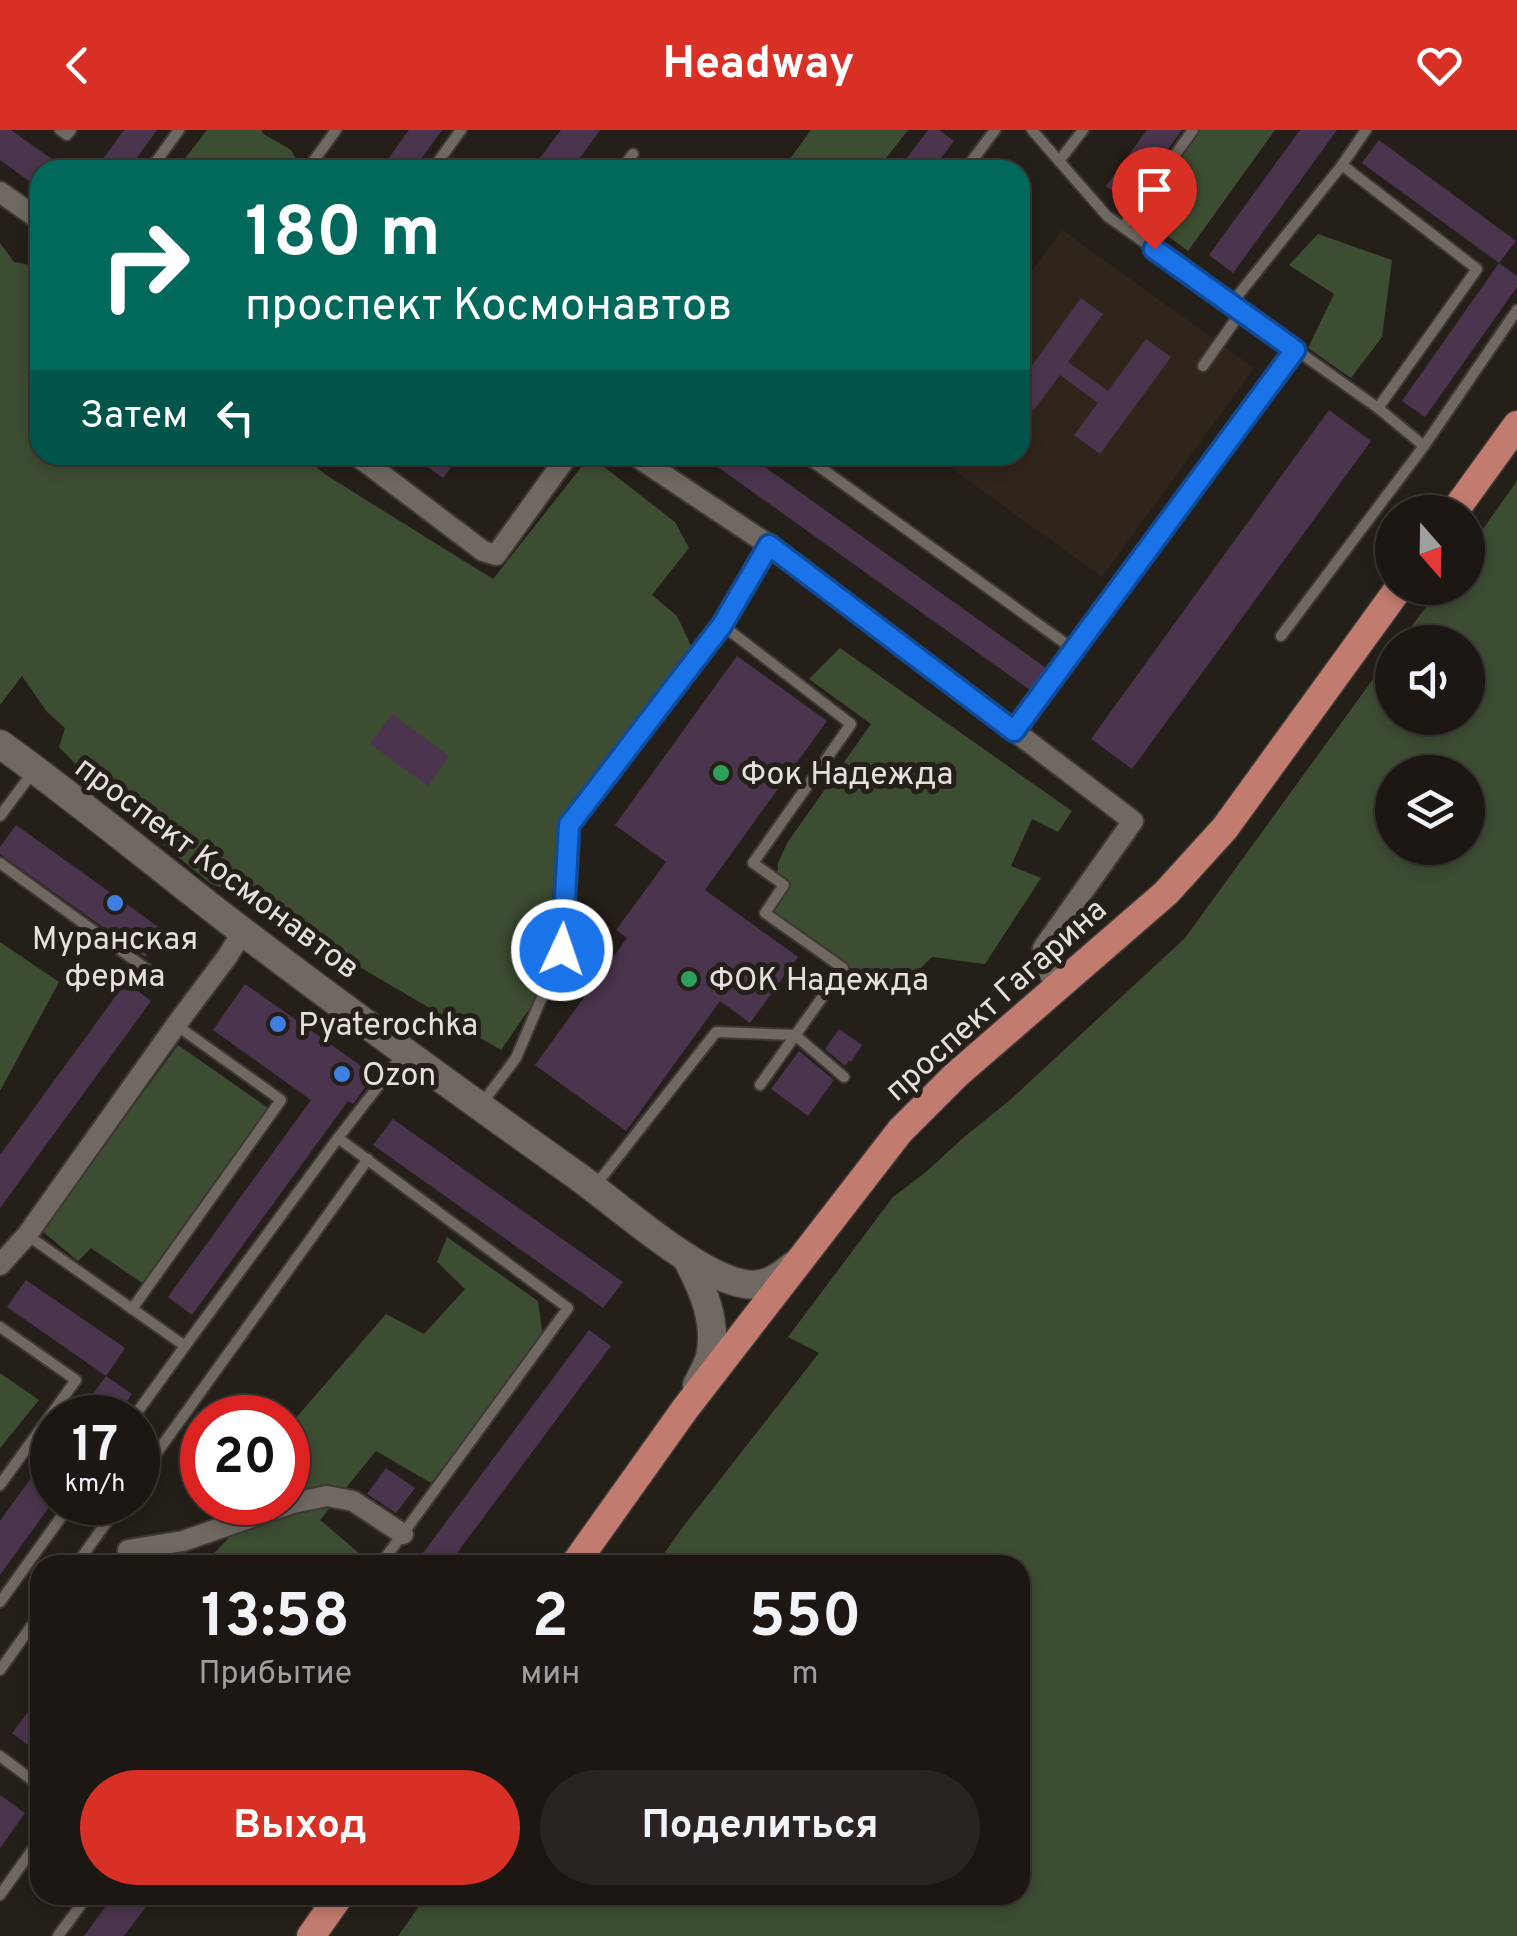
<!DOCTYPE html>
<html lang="ru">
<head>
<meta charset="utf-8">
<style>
  body { margin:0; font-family:Overpass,sans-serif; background:#292421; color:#f1f3f6; height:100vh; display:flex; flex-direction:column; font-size:38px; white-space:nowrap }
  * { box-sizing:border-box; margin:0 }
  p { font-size:32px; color:#a09fa0 }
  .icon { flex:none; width:55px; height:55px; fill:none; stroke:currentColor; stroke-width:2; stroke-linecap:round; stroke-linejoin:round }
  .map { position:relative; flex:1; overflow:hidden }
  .sheet { position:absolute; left:30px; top:1425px; width:1000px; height:350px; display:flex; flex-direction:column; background:#1c1713; border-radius:30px; box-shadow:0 5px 15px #0003,0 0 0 2px #3a3633 }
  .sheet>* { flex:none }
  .hud { position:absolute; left:30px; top:30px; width:1000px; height:305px; border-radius:30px; box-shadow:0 5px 15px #0003,0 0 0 2px #3a3633; background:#00695c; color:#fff; overflow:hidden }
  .needle { width:65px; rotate:160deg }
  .controls { position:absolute; left:1375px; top:365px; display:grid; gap:20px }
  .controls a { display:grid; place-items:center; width:110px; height:110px; border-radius:50%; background:#1c1713; box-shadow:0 5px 15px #0003,0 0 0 2px #3a3633; font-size:50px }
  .speed { position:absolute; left:30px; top:1265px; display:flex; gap:20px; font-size:50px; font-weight:700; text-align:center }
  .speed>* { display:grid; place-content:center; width:130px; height:130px; border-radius:50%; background:#1c1713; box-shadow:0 5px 15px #0003,0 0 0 2px #3a3633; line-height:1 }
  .speed small { font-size:25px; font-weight:400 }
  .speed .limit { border:15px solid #d22; background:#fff; color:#111 }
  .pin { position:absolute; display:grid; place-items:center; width:85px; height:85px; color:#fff; margin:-102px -42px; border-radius:50% 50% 50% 0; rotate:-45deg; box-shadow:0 0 10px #0007 }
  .pin .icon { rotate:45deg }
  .me { position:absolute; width:110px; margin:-55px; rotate:3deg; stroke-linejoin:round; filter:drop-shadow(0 0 8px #0008) }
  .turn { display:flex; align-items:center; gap:35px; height:210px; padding:0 50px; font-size:45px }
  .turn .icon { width:130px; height:130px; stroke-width:2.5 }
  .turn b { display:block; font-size:70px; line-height:85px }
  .then { display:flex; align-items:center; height:95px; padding:0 50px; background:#0003; gap:20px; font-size:38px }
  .eta { display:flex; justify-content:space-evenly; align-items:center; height:170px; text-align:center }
  .eta b { font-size:60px; font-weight:700; line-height:70px }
  .action { display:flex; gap:20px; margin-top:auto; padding:20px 50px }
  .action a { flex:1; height:115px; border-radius:60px; background:#d93025; color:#fff; font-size:40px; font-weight:700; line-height:115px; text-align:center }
  .action a+a { background:#292421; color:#f1f3f6 }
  header { display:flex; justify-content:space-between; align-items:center; height:130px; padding:0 50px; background:#d93025; color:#fff; font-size:45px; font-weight:700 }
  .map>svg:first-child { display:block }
</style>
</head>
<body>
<header><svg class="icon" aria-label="back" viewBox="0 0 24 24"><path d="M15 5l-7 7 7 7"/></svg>Headway<svg class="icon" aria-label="heart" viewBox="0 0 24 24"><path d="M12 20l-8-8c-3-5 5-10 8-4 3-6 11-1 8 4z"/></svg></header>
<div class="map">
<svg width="1517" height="1806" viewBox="0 0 1517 1806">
  <rect width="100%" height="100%" fill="#251f19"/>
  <path fill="#30251b" d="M1062,100L1254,238L1102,447L933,325H1020V157Z"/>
  <g fill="#3d4d32" fill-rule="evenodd">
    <path d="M207,0H262V3L291,20L302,39L176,40Z"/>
    <path d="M811,0H908L877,40H782Z"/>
    <path d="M1196,0H1275L1188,121L1138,84Z"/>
    <path d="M1318,104L1392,130L1382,207L1351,248L1308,218L1334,164L1289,135Z"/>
    <path d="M0,113L14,132L40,137V325H302L326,345L493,449L590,326L675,392L689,418L652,465L677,486L692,518L685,533L557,708L545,856L501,920L324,816L265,772L211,754L120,679L59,617L65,598L47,582L22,546L0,575Z"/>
    <path d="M1517,351V1806H398L427,1765H1020V1435H656L682,1398L819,1223L788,1207L893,1067L926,1042L963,1008L1010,970L1185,808L1392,523V588H1468V512H1400L1440,458H1468V420ZM1392,642H1468V718H1392Z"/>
    <path d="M840,518L1072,681L1058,702L1032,689L1011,736L1041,748L985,834L932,827L891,868L775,782L778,733L787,713L871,594L809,549Z"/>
    <path d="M0,812L59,852L0,961Z"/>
    <path d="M178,915L271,980L145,1155L91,1118L78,1131L42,1101Z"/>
    <path d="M447,1107L538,1171L543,1207L431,1353L376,1321L320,1390L373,1435H166L171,1426L205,1433L250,1385L224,1373L288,1372V1297L386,1184L424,1204L465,1159L437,1132Z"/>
    <path d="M0,1243L39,1270L0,1318Z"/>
  </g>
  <g fill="#4b354e">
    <path d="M0,0H11L67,40H40V59L0,30Z"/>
    <path d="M124,0H157L128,40H95Z"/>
    <path d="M409,0H442L413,40H380Z"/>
    <path d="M561,0H600L571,40H531Z"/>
    <path d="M928,0H939L954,11L932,40H898Z"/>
    <path d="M1147,0H1182L1129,73L1106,56Z"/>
    <path d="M1300,0H1337L1233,143L1209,125Z"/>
    <path d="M1379,10L1516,111L1499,133L1362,33Z"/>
    <path d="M1499,133L1517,146V157L1425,287L1402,271Z"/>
    <path d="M1081,168L1103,184L1068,232L1108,261L1146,209L1171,227L1100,324L1074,305L1098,273L1060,245L1034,280L1020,270V252Z"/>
    <path d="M1329,280L1371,311L1132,639L1091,609Z"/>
    <path d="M411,325H460L443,348Z"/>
    <path d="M701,325H748L1046,538L1030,560Z"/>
    <path d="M737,526L827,591L705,760L798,827L750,893L720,871L626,1001L535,935L627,808L616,800L666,732L615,695Z"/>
    <path d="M392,584L449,626L428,656L370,614Z"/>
    <path d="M16,695L164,801L145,827L0,724V717Z"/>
    <path d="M126,852L151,871L0,1078V1025Z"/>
    <path d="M245,854L374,945L353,974L348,971L192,1185L168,1167L311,970L213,900Z"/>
    <path d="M839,899L862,915L851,932L849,930L845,936L825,919Z"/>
    <path d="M799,921L834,950L808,986L771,959Z"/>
    <path d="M393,989L623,1152L603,1178L373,1015Z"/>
    <path d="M26,1150L125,1218L106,1246L7,1177Z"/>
    <path d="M589,1200L611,1216L448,1435H414Z"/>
    <path d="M106,1246L132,1264L115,1288H76Z"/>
    <path d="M52,1319V1373L0,1445V1391Z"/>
    <path d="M386,1338L415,1358L396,1383L367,1364Z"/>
    <path d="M31,1578L40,1585V1624L12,1603Z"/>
    <path d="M0,1665L25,1683L0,1718Z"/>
    <path d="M114,1765H137L148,1774L124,1806H84Z"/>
  </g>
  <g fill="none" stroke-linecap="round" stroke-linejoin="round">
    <defs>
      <g id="service">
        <path d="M60,0L67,5L71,0"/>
        <path d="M1032,0L1107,86L1378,278L1424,316"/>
        <path d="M1059,31L1083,0"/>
        <path d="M1342,35L1477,139L1378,278"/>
        <path d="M150,40L179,0"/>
        <path d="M307,40L336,0"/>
        <path d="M432,40L461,0"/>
        <path d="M621,40L633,24"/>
        <path d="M965,40L995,0"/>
        <path d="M1123,97L1193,0"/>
        <path d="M1231,174L1342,35L1366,0"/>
        <path d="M1203,236L1241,182"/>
        <path d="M803,325L1073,519L1014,601"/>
        <path d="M657,338L668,325"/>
        <path d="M722,495L851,594L753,733L784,755L765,783L843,838L760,955"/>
        <path d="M1281,506L1424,316L1517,180"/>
        <path d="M1073,519L1295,220"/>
        <path d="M0,686L33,642"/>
        <path d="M0,733L148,840"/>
        <path d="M480,976L516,928L562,820L569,695L722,495L769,415"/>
        <path d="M338,1008L568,1178L380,1435"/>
        <path d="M595,1056L716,902L795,905L844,947"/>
        <path d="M27,1105L185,1216L338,1008L404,923"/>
        <path d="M132,1179L281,970L176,895"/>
        <path d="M0,1197L76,1250L0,1355"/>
        <path d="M133,1288L185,1216"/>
        <path d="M138,1349L368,1029"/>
        <path d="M76,1435L121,1372"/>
        <path d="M0,1472L72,1372"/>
        <path d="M0,1540L40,1484"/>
        <path d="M0,1626L40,1656"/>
        <path d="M0,1765L40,1709"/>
        <path d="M190,1765L191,1766"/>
        <path d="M58,1806L88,1765"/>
      </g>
      <g id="minor">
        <path d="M0,62L40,90"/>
        <path d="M356,325L483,421L496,425L568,325"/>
        <path d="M634,325L769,415L1133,691L1043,818L1044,833L1057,858"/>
        <path d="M0,1135L27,1105L176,895L227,827L243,801"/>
        <path d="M128,1420L183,1411L293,1373L327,1366L353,1371L403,1404"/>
      </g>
      <g id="secondary">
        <path d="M0,614C74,667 144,725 216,781C334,872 455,959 576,1045C618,1075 692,1142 740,1153C763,1159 777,1149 794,1135"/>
        <path d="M686,1127C702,1157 718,1192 710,1226C708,1236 701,1246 697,1255"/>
      </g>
      <g id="primary">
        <path d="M1454,382L1517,295"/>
        <path d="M574,1435L685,1279L900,1001L956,945L1166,763L1225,698L1399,458"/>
        <path d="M311,1806L340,1765"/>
      </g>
    </defs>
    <use href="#service" stroke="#3e3935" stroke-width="14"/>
    <use href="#minor" stroke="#3e3935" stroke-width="24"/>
    <use href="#secondary" stroke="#3e3935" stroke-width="31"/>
    <use href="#primary" stroke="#3e3935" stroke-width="31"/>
    <use href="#service" stroke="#706962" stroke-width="10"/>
    <use href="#minor" stroke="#706962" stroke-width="20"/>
    <use href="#secondary" stroke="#706962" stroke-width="28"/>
    <use href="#primary" stroke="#c27c6f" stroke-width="28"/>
  </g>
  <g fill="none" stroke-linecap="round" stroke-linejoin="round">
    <defs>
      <path id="route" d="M562,820L569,695L722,495L769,415L1014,601L1295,220L1154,119"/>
    </defs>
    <use href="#route" stroke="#114b97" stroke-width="25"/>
    <use href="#route" stroke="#1a73e8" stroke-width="18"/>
  </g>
  <g fill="#2e9e5b" stroke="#251f19" stroke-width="4">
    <circle cx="721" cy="643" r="10"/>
    <circle cx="689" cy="849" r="10"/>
  </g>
  <g fill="#3f7fe0" stroke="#251f19" stroke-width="4">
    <circle cx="115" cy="773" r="10"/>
    <circle cx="278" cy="894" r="10"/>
    <circle cx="342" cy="944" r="10"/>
  </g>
  <g text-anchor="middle" stroke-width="10" stroke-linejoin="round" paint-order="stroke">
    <g font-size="32" fill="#e6e1de" stroke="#251f19" text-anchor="start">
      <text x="741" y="654">Фок Надежда</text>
      <text x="115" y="819" text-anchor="middle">Муранская<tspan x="115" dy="37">ферма</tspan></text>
      <text x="709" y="860">ФОК Надежда</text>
      <text x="298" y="905">Pyaterochka</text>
      <text x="362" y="955">Ozon</text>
    </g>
    <g font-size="32" fill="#e6e1de" stroke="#251f19">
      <text transform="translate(218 737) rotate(37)" y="11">проспект Космонавтов</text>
      <text transform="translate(995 869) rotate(-42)" y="11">проспект Гагарина</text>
    </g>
  </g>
</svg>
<div class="controls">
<a><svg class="needle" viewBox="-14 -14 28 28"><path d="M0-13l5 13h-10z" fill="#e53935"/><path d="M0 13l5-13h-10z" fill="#a09fa0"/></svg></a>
<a><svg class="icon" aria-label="sound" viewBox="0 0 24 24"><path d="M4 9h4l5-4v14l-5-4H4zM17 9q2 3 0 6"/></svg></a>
<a><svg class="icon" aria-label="layers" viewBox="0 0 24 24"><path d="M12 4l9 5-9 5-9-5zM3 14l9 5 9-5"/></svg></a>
</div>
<div class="speed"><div>17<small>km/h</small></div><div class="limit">20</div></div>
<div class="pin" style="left:1154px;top:119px;background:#d93025"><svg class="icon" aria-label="arrive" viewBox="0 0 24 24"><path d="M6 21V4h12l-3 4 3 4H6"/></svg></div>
<svg class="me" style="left:562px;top:820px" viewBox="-20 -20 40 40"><circle r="17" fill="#1a73e8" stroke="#fff" stroke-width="3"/><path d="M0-11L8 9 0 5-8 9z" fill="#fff"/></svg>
<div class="hud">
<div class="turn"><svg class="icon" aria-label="right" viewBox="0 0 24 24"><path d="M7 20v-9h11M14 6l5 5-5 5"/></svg><div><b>180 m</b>проспект Космонавтов</div></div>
<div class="then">Затем<svg class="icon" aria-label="left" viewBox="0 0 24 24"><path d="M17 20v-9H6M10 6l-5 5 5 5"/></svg></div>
</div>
<section class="sheet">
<div class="eta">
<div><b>13:58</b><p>Прибытие</p></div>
<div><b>2</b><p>мин</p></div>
<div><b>550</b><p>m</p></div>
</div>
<div class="action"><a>Выход</a><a>Поделиться</a></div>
</section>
</div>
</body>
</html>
